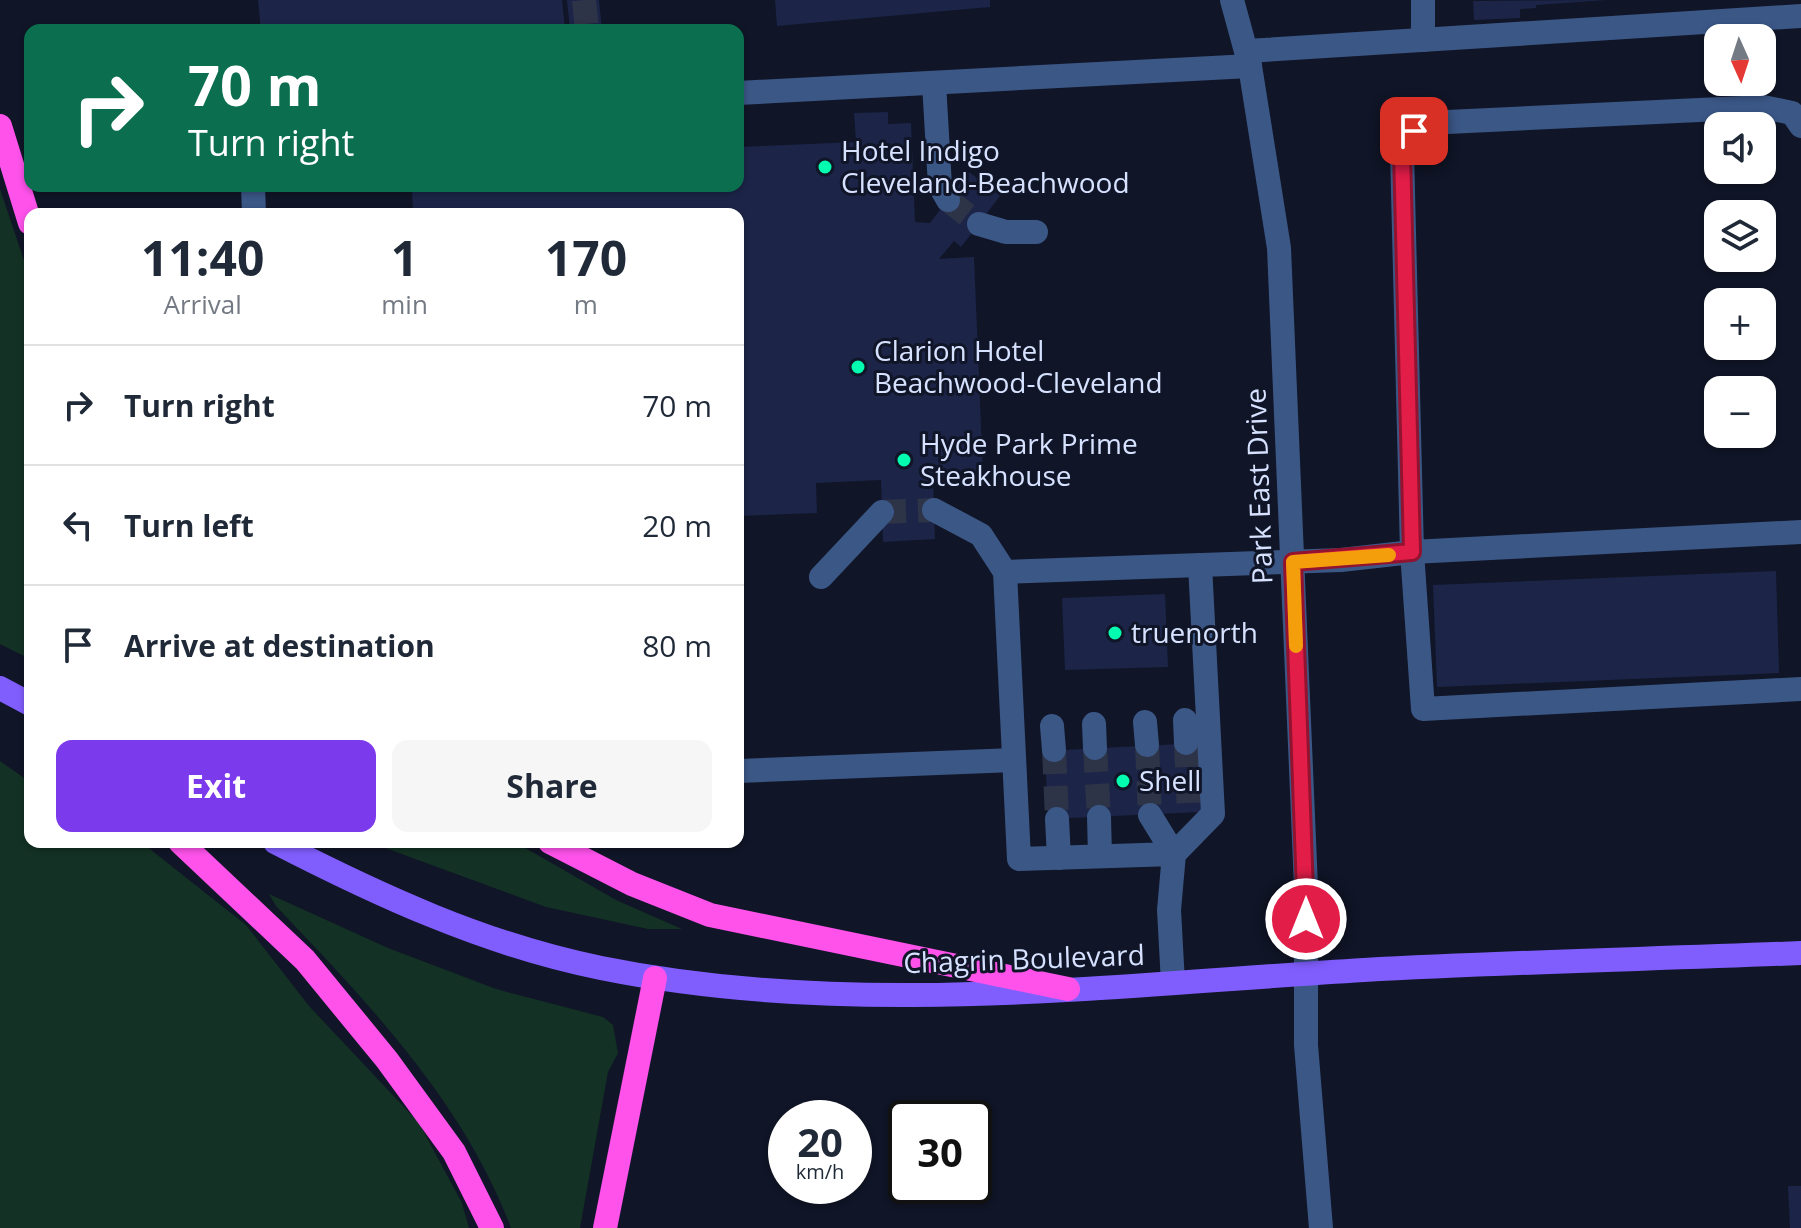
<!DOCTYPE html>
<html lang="en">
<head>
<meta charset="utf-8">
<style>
  body { margin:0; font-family:"Open Sans",sans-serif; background:#f6f6f7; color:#1f2937; height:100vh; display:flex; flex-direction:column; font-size:30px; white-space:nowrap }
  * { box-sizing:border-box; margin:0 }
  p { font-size:26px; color:#747a83 }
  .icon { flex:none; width:44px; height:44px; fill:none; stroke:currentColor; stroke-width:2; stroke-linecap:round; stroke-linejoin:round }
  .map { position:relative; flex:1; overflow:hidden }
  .side { position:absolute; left:24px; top:208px; width:720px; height:640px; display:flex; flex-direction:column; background:#fff; border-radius:16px; box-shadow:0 2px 6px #0004 }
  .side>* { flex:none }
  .hud { position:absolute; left:24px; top:24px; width:720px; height:168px; border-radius:16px; box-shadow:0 2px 6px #0004; background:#0b6e4f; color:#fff; overflow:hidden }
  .needle { width:52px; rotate:177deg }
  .controls { position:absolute; left:1704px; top:24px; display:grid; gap:16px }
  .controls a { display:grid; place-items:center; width:72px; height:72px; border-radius:16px; background:#fff; box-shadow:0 2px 6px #0004; font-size:40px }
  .speed { position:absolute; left:768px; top:1100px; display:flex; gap:16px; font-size:40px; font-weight:700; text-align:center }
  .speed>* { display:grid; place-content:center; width:104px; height:104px; border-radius:50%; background:#fff; box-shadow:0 2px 6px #0004; line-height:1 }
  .speed small { font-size:20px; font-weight:400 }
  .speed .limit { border:4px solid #111; border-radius:12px; background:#fff; color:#111 }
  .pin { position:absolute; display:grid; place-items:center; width:68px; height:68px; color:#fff; margin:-34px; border-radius:16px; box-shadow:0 4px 12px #0006 }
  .me { position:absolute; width:88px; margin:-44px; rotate:0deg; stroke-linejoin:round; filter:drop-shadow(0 0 6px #0008) }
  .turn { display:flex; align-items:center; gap:28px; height:168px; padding:0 32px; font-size:36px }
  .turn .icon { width:104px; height:104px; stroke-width:2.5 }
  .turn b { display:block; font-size:56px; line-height:68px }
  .eta { display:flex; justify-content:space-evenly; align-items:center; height:136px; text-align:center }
  .eta b { font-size:48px; font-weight:700; line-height:56px }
  .action { display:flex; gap:16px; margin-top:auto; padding:16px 32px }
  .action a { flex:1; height:92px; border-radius:16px; background:#7c3aed; color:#fff; font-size:32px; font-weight:700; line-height:92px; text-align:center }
  .action a+a { background:#f6f6f7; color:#1f2937 }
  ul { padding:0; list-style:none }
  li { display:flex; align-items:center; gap:24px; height:120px; padding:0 32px; border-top:2px solid #e0e1e3 }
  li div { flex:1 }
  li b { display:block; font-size:30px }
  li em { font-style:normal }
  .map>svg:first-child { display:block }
</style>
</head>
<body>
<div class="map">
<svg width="1801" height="1228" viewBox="0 0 1801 1228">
  <rect width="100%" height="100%" fill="#101527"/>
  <g fill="#133124">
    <path d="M0,189L30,278V659L0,644Z"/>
    <path d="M0,761L30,782V842H117L125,848L141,842L246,925L309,1006L419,1123L462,1203L469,1228H0Z"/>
    <path d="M369,842H515L616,900L682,929H648L546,907Z"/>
    <path d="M269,894L388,948L496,989L603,1017L613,1025L618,1053L608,1072L580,1228H511C464,1102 367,1002 276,906Z"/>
  </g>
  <g fill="#1c2548">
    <path d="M258,0H562L565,30H261Z"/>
    <path d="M567,0H599L602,30H570Z"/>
    <path d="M775,0H990V7L777,26Z"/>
    <path d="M1607,0L1536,5V8L1520,9V18L1474,20L1473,1Z"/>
    <path d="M888,112V124L911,123L915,222L930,223L969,172L1000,196L961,247L954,241L939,259L974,257L983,475L933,478L935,539L883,542L881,480L816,483L817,513L738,516V214H413L412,188L738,186V147L856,142L854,113Z"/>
    <path d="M1776,571L1779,673L1437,687L1433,585Z"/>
    <path d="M1165,594L1168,667L1065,670L1062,598Z"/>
    <path d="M1199,743L1201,812L1048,819L1045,751Z"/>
    <path d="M1788,1186H1801V1228H1790Z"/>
  </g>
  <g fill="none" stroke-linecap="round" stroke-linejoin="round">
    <g stroke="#2e3447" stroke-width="24" stroke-dasharray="24 12" stroke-linecap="butt">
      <path d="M584,0L587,30"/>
      <path d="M948,200L979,224"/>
      <path d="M882,512L934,510"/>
      <path d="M1186,743L1189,813"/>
      <path d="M1147,745L1150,815"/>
      <path d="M1095,748L1099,817"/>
      <path d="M1054,750L1057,819"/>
    </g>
    <g stroke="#3b5786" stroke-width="24">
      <path d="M1232,0L1250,66L1279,248L1306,887V1045L1321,1228"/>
      <path d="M1423,0V40"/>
      <path d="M1247,51L1801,16"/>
      <path d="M934,83L940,186L948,200"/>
      <path d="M738,93L1250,66"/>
      <path d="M1801,126L1792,113L1763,107L1426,123L1414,131L1402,152L1412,552L1801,532"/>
      <path d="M253,186L254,214"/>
      <path d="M979,224L1006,232H1036"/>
      <path d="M934,510L981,535L1005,572L1019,859L1174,854L1169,910L1173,983"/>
      <path d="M1005,572L1341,560L1412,552L1423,709L1801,689"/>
      <path d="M821,577L882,512"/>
      <path d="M1185,720L1186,743"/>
      <path d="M1145,722L1147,745"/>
      <path d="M1094,724L1095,748"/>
      <path d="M1052,726L1054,750"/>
      <path d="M738,771L1014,760"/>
      <path d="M1150,815L1174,854"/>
      <path d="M1099,817L1100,856"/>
      <path d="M1057,819L1059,858"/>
      <path d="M1174,854L1213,814L1200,565"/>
    </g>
    <g stroke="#805efe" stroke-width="24">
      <path d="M0,688L30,704"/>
      <path d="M275,842C378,895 486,945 601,968C852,1019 1112,985 1364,970C1510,962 1655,959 1801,953"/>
    </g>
    <g stroke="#fe52eb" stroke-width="24">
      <path d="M0,126L30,223"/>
      <path d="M180,842L305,960L387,1060L454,1152L492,1228"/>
      <path d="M550,842L632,884L710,915L1068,989"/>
      <path d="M605,1228L655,978"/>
    </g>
  </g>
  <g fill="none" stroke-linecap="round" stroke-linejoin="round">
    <defs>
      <path id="route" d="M1306,919L1293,562L1412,552L1402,152L1414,131"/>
    </defs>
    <use href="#route" stroke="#92132f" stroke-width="20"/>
    <use href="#route" stroke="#e11d48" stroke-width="14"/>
    <path stroke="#f59e0b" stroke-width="14" d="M1296,646L1293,562L1389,555"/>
  </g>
  <g fill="#03fdb0" stroke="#101527" stroke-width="3">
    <circle cx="825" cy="167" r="8"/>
    <circle cx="858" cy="367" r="8"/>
    <circle cx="904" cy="460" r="8"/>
    <circle cx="1115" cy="633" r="8"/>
    <circle cx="1123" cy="781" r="8"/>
  </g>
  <g text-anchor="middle" stroke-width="6" stroke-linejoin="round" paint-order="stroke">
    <g font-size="28" fill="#d6e2ff" stroke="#101527" text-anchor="start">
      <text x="841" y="161">Hotel Indigo<tspan x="841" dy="32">Cleveland-Beachwood</tspan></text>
      <text x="874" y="361">Clarion Hotel<tspan x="874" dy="32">Beachwood-Cleveland</tspan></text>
      <text x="920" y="454">Hyde Park Prime<tspan x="920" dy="32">Steakhouse</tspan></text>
      <text x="1131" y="643">truenorth</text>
      <text x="1139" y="791">Shell</text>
    </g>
    <g font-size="28" fill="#d6e2ff" stroke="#101527">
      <text transform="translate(1259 486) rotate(-92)" y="10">Park East Drive</text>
      <text transform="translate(1024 959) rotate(-2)" y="10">Chagrin Boulevard</text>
    </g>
  </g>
</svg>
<div class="controls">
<a><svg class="needle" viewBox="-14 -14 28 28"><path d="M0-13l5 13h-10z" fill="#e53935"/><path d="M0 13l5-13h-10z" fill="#747a83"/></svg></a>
<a><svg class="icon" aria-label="sound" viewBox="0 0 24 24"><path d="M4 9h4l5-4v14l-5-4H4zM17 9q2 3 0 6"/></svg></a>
<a><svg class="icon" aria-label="layers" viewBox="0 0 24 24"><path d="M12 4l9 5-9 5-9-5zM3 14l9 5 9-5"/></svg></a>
<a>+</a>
<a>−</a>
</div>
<div class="speed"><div>20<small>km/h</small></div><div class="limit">30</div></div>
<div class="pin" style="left:1414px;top:131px;background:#d93025"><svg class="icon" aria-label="arrive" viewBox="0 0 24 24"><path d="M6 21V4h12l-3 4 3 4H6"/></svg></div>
<svg class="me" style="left:1306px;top:919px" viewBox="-20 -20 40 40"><circle r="17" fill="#e11d48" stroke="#fff" stroke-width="3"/><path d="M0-11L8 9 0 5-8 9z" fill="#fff"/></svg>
<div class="hud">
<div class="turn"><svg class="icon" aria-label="right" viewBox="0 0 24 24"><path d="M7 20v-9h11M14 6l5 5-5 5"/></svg><div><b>70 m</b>Turn right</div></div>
</div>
<section class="side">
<div class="eta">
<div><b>11:40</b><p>Arrival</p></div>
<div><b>1</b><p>min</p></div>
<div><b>170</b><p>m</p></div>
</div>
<ul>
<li><svg class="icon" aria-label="right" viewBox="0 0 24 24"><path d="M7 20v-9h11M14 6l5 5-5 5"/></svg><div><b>Turn right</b></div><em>70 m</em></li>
<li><svg class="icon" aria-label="left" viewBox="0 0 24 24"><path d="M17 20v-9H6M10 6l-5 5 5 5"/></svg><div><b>Turn left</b></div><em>20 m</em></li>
<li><svg class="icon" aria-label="arrive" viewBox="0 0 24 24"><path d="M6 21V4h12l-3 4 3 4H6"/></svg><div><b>Arrive at destination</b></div><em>80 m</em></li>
</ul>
<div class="action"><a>Exit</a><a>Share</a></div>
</section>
</div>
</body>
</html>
